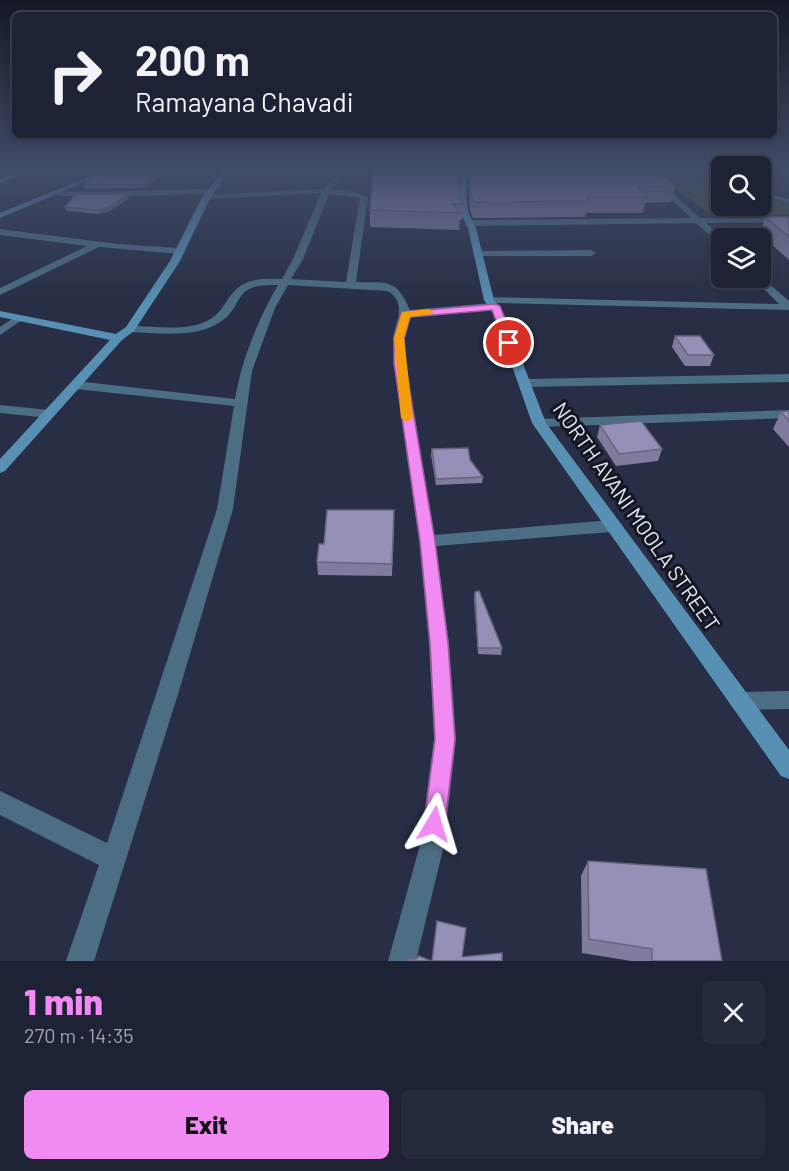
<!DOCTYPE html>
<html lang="en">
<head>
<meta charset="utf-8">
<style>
  body { margin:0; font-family:Barlow,sans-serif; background:#252a3c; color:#f1f3f6; height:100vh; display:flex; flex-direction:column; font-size:22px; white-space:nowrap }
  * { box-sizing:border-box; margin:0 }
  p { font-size:20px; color:#a0a4ac }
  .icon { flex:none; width:33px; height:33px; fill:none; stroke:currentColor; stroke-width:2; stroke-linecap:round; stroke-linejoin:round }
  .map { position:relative; height:961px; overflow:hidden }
  .sheet { display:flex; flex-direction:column; background:#1d2234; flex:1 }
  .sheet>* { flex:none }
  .top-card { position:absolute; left:12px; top:12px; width:765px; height:126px; border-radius:9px; box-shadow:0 3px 9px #0003,0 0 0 2px #3b3f4f; background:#1d2234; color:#f1f3f6; overflow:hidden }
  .controls { position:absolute; left:711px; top:156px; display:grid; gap:12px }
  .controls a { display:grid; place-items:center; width:60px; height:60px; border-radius:9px; background:#1d2234; box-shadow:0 3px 9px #0003,0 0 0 2px #3b3f4f; font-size:30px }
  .pin { position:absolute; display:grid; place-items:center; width:51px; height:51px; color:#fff; margin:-26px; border:3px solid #fff; border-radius:50%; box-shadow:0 2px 6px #0007 }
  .me { position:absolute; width:66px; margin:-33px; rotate:7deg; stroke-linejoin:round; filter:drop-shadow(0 0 4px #0008) }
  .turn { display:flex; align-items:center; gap:21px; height:126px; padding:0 24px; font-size:27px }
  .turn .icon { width:78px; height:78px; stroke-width:2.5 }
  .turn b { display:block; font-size:42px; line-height:51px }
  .round { display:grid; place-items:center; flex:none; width:63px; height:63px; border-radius:9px; background:#252a3c }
  .head { display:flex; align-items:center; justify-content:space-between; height:102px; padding:0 24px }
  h1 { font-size:36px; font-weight:800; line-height:45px; color:#f28af3 }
  .action { display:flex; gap:12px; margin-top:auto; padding:12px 24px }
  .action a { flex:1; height:69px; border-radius:9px; background:#f28af3; color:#111; font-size:24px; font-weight:800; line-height:69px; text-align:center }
  .action a+a { background:#252a3c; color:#f1f3f6 }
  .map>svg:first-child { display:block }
</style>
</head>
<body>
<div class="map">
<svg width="789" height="961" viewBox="0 0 789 961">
  <rect width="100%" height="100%" fill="#272e45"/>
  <path fill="#465435" d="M651,171L721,188L722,206H760L761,197L789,203V215L715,217Z"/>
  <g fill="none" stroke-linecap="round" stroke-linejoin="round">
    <g fill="#4c6e84" fill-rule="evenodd">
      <path d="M343,169H350L330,189L351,191L368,197L356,282C388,283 396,278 410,310L492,303L484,300L489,297L779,304L753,278L760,276L789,301V310L497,303L500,306L495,309L411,317L405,338L406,363L434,535L611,520L617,522L619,526L617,530L611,532L436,546L449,643L456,739L444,845L416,961H388L420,845L434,739L429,643L419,541L394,363C394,355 393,347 393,339C395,322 408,304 388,291L288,285L275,308L252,371L233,509L179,691L94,961H66L99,865L0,815V791L107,843L217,509L234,406L76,389L70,385L76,381L235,399C242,358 258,320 278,285C228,283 248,306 217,324C193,338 157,333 130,332L124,329L130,326C154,326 187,332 209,320C218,315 223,307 228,299C242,278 259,278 282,279L293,259L321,193L206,199L202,197L203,195L323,189ZM329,194L360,198L346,282L291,279L303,259Z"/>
      <path d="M640,169H660L722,183V187L649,171L700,218H789V222L706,223L722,238V246L696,223L470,226L466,223L470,220L691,218Z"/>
      <path d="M211,189H214V193L145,196H59L55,194L59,192Z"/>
      <path d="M760,192L789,199V203L760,196Z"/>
      <path d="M0,229L118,244L179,248L184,251L179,254L99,247L0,295V288L87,246L0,235Z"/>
      <path d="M478,251L591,250L596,253L591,256H475L473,254Z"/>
      <path d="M18,315L22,316V320L0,335V327Z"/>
      <path d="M789,374V382L524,387L518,383L524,379Z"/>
      <path d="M0,405L49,410L56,414L49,418L0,413Z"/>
      <path d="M789,410V418L539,427L532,423L539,419Z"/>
      <path d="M789,691V709L742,710L735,707L732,701L735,695L742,692Z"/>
    </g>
    <g fill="#5890b4" fill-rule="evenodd">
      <path d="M107,169H116L0,218V213Z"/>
      <path d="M225,169H232L210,198L180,261L134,331L122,340L5,471L0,473V459L110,340L0,317V311L116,334L126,327L170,261L202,197Z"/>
      <path d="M461,169H467L466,195L468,212L476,228L494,300L504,315L546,423L789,750V779L781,776L532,423L494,315L484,300L468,228L460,212L458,195Z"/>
    </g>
    <path fill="#61abd9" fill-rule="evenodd" d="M26,169H36L0,183V179Z"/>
  </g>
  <g fill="#807c9d">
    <path d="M165,169L166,173L144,188L85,189L84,185Z"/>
    <path d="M470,169L675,186L671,202L645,203L643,213H586L585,217L473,218L470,211L469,182Z"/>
    <path d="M401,173L457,184L459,196L463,204L462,220H460L459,230L370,227V210Z"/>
    <path d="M129,198L110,211L99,214L66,211L65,207Z"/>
    <path d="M765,217H789V260L760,234Z"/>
    <path d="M675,336L714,355L710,366H685L672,347Z"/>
    <path d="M789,411V447L773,429L781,412Z"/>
    <path d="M600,425L662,449L658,461L616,466L597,437Z"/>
    <path d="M432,449L483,477L482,483L436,485L431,455Z"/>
    <path d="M394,522L392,576L318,575L317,562L324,544Z"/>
    <path d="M475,592L502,648L501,655L478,654L474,599Z"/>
    <path d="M588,861L722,961H631L582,953L581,876Z"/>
  </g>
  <g fill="#686580">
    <path d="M165,169L166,173L144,188L143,184Z"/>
    <path d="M128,194L129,198L110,211L99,214L98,210Z"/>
  </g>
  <g fill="#9590b7" stroke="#686580" stroke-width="1.5">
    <path d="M110,169H165L143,184L84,185L90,178Z"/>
    <path d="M401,169H458L457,180L459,196L463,204H452L460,213L370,210L373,173H401Z"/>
    <path d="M470,169H656L675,186L639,187L646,197H587L588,201L475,202L471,195Z"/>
    <path d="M76,194H128L109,207L98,210L65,207Z"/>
    <path d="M765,217H789V237Z"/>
    <path d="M675,336H700L714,355H688Z"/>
    <path d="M789,411V421L781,412Z"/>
    <path d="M641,421L662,449L619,454L600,425Z"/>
    <path d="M468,448L470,460L483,477L436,479L432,449Z"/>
    <path d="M327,510H394L392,564L317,562L319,544H324Z"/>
    <path d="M479,591L502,648H478L475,592Z"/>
    <path d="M588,861L706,869L722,961H652V949L589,939Z"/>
    <path d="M437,921L466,928L462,957L502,953V961H432Z"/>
    <path d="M419,956L431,961H406L407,959H416Z"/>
  </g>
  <linearGradient id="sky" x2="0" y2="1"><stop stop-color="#151926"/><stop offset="0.56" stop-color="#414c68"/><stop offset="1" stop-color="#414c68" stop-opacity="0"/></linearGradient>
  <rect width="789" height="304" fill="url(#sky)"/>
  <path fill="#f28af3" stroke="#9d5a9e" stroke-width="1.5" d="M495,304L500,306L515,343L513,345L504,343L492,310L410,317L404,338L405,363L435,541L448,643L455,739L445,824L442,831L434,834L427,831L424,824L435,739L430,643L420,541L394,363V338L402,312Z"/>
  <path fill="#f59e0b" d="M429,309L434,312L432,314L410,317L404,338L413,418L407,422L401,418L394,338L402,312Z"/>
  <g text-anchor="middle" stroke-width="6" stroke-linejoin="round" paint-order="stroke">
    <g font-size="21" fill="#e5eaf9" stroke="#141721">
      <text transform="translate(636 517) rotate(55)" y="7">NORTH AVANI MOOLA STREET</text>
    </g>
  </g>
</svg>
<div class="controls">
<a><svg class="icon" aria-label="search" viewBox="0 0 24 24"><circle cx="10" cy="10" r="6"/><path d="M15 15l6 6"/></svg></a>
<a><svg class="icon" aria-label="layers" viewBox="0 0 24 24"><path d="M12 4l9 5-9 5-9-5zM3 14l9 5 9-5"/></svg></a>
</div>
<div class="pin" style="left:509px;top:343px;background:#d93025"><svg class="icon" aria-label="arrive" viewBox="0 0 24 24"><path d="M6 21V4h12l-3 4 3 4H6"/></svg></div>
<svg class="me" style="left:434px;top:824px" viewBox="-20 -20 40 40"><path d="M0-17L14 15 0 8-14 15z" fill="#f28af3" stroke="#fff" stroke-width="4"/></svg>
<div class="top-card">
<div class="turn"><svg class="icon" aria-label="right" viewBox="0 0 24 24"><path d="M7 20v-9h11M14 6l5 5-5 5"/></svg><div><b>200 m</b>Ramayana Chavadi</div></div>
</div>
</div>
<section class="sheet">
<div class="head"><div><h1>1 min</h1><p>270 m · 14:35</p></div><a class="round"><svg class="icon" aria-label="close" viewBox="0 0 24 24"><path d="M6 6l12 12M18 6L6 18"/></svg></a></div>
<div class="action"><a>Exit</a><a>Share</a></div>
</section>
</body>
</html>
